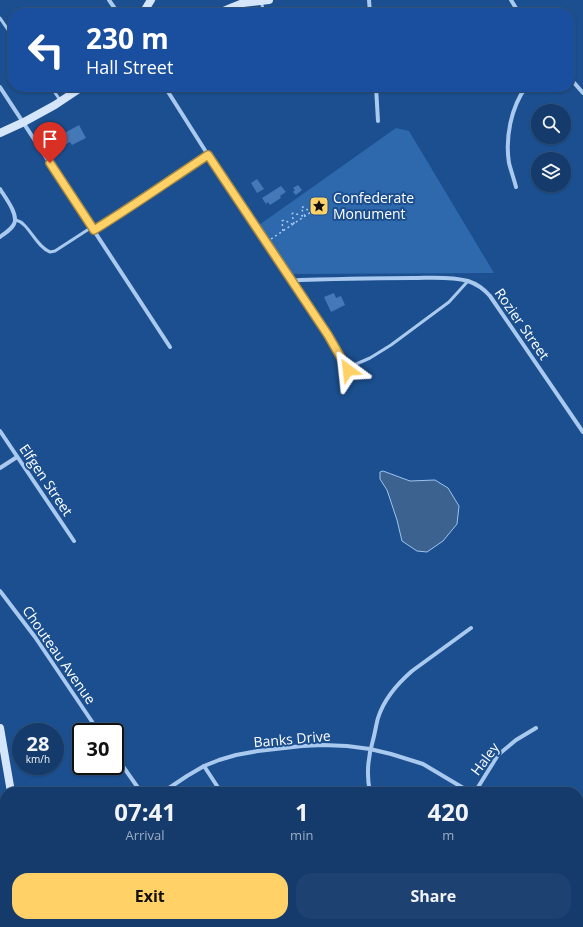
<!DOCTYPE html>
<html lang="en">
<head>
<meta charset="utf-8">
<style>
  body { margin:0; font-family:"Open Sans",sans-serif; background:#1d4271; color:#f1f3f6; height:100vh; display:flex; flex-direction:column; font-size:15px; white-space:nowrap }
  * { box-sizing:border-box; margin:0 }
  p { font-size:13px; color:#9dadc1 }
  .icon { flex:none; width:22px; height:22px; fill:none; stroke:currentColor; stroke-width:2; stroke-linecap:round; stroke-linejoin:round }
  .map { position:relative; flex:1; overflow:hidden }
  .details { position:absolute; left:0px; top:787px; width:583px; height:140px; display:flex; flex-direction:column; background:#143b6b; border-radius:16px 16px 0 0; box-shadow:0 1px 3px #0004,0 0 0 1px #33557e }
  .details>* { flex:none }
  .banner { position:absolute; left:8px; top:8px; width:567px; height:84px; border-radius:16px; box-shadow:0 1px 3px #0004,0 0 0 1px #33557e; background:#1a4fa0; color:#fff; overflow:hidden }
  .buttons { position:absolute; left:531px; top:104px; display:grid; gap:8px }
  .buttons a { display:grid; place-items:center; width:40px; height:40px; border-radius:50%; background:#143b6b; box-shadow:0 1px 3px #0004,0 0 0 1px #33557e; font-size:20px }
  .speed { position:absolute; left:12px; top:723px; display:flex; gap:8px; font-size:20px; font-weight:700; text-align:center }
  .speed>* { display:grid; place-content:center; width:52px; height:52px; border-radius:50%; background:#143b6b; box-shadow:0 1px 3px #0004,0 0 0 1px #33557e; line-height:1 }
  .speed small { font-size:10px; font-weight:400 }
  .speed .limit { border:2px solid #111; border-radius:6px; background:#fff; color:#111 }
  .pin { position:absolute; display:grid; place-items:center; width:34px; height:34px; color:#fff; margin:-41px -17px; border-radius:50% 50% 50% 0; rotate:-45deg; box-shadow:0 0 4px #0007 }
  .pin .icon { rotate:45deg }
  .me { position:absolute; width:44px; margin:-22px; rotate:330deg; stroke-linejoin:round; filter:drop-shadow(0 0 3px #0008) }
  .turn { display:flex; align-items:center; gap:14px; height:84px; padding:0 12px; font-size:18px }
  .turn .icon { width:52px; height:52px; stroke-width:2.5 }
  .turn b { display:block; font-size:28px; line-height:34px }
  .eta { display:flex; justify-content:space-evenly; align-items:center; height:68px; text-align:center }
  .eta b { font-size:24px; font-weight:700; line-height:28px }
  .action { display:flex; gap:8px; margin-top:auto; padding:8px 12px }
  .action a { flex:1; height:46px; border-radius:16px; background:#ffd166; color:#111; font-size:16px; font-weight:700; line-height:46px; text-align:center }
  .action a+a { background:#1d4271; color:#f1f3f6 }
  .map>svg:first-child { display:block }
</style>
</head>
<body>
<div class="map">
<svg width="583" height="927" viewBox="0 0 583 927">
  <rect width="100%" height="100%" fill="#1b4f8f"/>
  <path fill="#2e69ad" d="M396,128L409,131L494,273L292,274L259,225Z"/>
  <g fill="#3c6290" stroke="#9cc4f0">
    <path d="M383,471L410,481L435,480L448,488L459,506L457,524L443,541L427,552L417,551L402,541L397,520L387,490L380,479V472Z"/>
    <path d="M583,901V927L569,926L557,922H578V902Z"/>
  </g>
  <g fill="#4478b7">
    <path d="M79,125L86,138L72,145L70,142L64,145L59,136Z"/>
    <path d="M257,179L264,189L257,193L251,183Z"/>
    <path d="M298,185L302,190L296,195L293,192L295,190L293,188Z"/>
    <path d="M281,186L286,192L280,196L281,198L270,205L268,202L266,204L262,198Z"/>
    <path d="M334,293L336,298L341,296L345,305L331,312L324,297Z"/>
  </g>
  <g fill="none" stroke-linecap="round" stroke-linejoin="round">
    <g stroke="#a9c9ee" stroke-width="1.5" stroke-dasharray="2 3" stroke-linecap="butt">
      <path d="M319,200L324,208L317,213L311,205Z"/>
      <path d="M305,216L301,208L303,207L311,212"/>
      <path d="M294,224L292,214L293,213L303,216"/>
      <path d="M283,231L282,221L284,220L292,224"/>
      <path d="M271,239L314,210"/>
    </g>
    <g stroke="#a9c9ee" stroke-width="3">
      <path d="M261,1L264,13"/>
      <path d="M0,18L13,37"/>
      <path d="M51,87L60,100"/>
      <path d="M16,220C29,223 35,246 50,252L55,251L92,227"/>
      <path d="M347,368L370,358L391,345L449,302L468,281"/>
    </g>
    <g stroke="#a9c9ee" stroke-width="4">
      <path d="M109,0L118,13"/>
      <path d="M369,0L370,13"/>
      <path d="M511,0L519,13"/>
      <path d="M570,78L583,93"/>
      <path d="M0,87L170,347"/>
      <path d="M165,87L208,155L328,335L348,370"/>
      <path d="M376,87L378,121"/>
      <path d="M516,187C514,179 511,171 509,163C505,138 511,107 526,87"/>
      <path d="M0,189C5,197 19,215 14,224C11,230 5,233 0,237"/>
      <path d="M94,230C133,206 170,180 208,155"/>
      <path d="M292,281L300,280C337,279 375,278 413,278C430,278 450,276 468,281C477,284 484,289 490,296L583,432"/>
      <path d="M0,431L74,541"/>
      <path d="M0,468L17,457"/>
      <path d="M0,591L35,637L99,732"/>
      <path d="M115,755L141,792"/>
      <path d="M204,766L221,792"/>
      <path d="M163,792L187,776L204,766L219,760L236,755L258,751L302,746L323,745L347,746L370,749L391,754L423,764L470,792"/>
      <path d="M370,792C366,774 368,757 373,740C375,733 376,725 378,718C384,699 397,684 412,671L471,628"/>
      <path d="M475,792L498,755L516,740L536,728"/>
      <path d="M0,816L5,813"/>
      <path d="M578,824H583"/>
      <path d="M227,922L230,927"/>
      <path d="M308,922L311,927"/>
      <path d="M451,922L455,927"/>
    </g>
    <g stroke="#d6e6fa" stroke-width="8">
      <path d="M143,13L151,0"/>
      <path d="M219,13L233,7L243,3L269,0"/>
      <path d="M0,133L24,122L55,105L82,87"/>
      <path d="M0,728L11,792"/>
      <path d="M30,922L31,927"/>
    </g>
  </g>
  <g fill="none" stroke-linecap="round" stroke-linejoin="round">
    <defs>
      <path id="route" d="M50,163L94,230C133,206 170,180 208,155L328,335L348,370"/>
    </defs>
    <use href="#route" stroke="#a68842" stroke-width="10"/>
    <use href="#route" stroke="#ffd166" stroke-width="7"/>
  </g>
  <defs>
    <symbol id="sight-square" viewBox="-11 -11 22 22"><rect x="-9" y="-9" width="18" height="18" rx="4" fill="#ffd166" stroke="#1b4f8f"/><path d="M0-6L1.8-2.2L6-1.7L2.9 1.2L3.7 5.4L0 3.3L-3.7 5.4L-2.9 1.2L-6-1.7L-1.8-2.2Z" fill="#111"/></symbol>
  </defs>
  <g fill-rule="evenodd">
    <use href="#sight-square" x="308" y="195" width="22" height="22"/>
  </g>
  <g text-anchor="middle" stroke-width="4" stroke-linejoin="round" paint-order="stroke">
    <g font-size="14" fill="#fff" stroke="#1b4f8f" text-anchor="start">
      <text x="333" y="203">Confederate<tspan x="333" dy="16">Monument</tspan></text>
    </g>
    <g font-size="14" fill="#fff" stroke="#1b4f8f">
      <text transform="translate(522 324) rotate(55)" y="5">Rozier Street</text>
      <text transform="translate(46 480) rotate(56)" y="5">Elfgen Street</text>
      <text transform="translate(59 655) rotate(55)" y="5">Chouteau Avenue</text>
      <text transform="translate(292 739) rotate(-5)" y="5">Banks Drive</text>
      <text transform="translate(485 759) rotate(-53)" y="5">Haley</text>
    </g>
  </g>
</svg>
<div class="buttons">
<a><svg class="icon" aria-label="search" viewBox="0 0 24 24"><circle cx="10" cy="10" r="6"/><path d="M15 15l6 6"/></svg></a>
<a><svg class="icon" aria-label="layers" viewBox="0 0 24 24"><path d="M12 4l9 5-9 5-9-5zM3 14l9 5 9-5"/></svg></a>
</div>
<div class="speed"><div>28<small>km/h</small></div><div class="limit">30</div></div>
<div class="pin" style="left:50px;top:163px;background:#d93025"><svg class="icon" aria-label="arrive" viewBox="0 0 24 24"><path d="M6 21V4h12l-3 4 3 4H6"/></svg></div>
<svg class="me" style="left:348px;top:370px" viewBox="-20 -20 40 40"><path d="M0-17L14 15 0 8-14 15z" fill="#ffd166" stroke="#fff" stroke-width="4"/></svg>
<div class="banner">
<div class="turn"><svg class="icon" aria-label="left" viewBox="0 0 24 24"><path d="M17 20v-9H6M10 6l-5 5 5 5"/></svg><div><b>230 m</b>Hall Street</div></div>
</div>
<section class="details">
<div class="eta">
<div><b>07:41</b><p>Arrival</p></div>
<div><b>1</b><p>min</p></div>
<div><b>420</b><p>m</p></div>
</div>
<div class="action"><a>Exit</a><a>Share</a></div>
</section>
</div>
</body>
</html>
